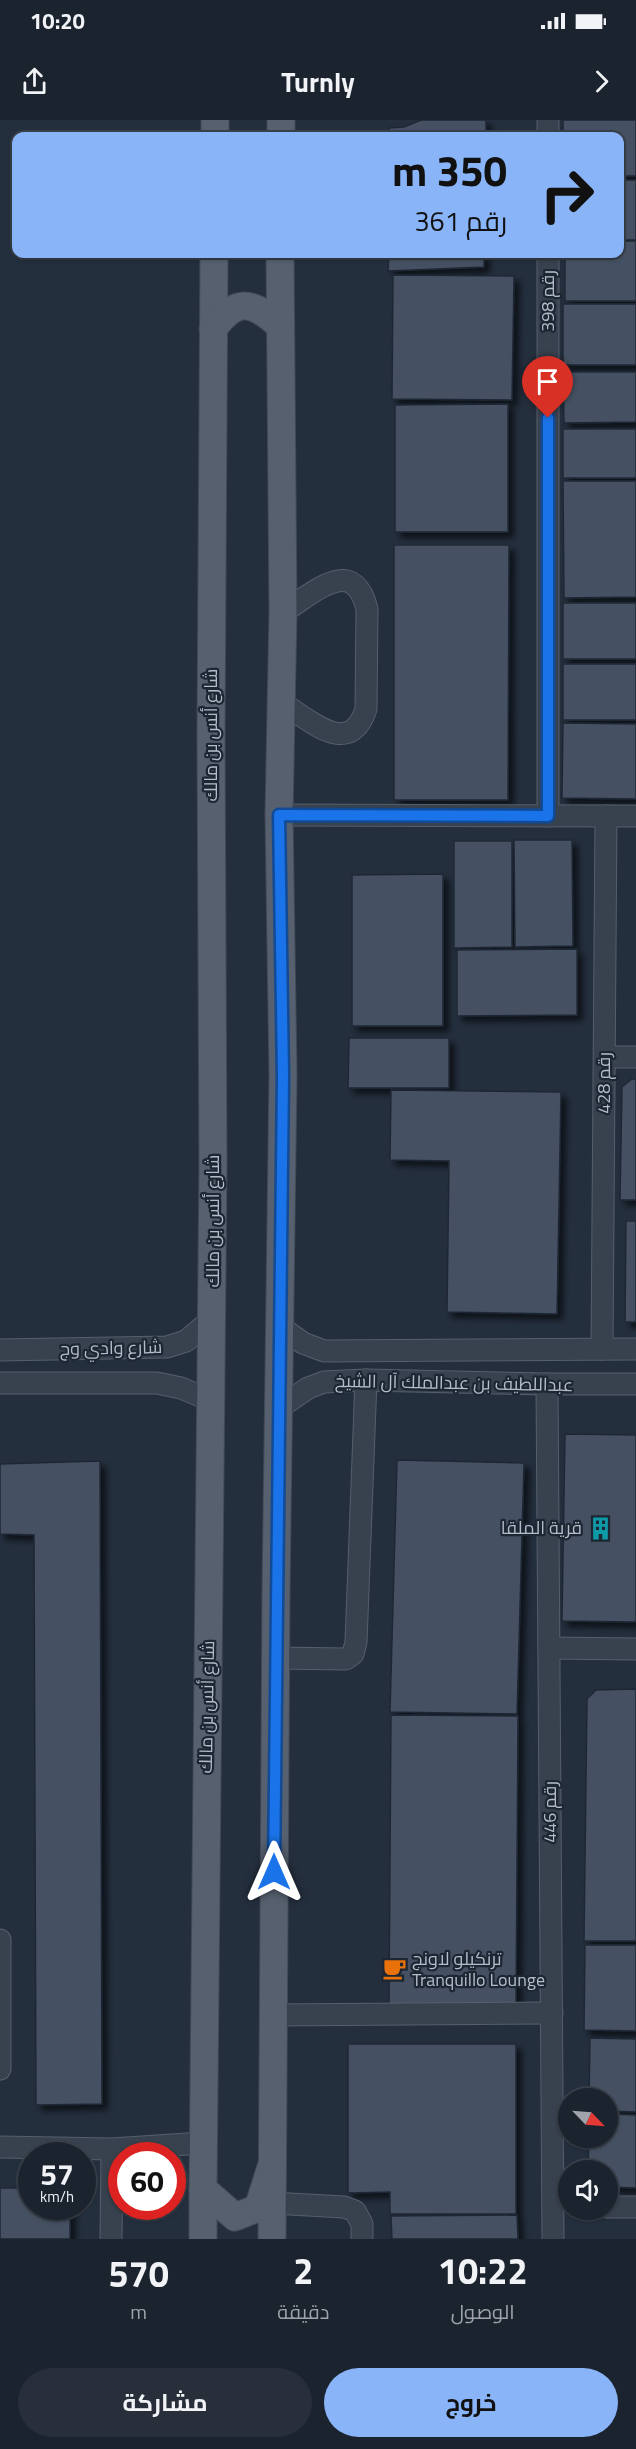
<!DOCTYPE html>
<html lang="ar">
<head>
<meta charset="utf-8">
<style>
  body { margin:0; font-family:"Titillium Web",Cairo,sans-serif; background:#282f3a; color:#f1f3f6; direction:rtl; height:100vh; display:flex; flex-direction:column; font-size:22px; white-space:nowrap }
  * { box-sizing:border-box; margin:0 }
  p { font-size:20px; color:#a0a4aa }
  .icon { flex:none; width:33px; height:33px; fill:none; stroke:currentColor; stroke-width:2; stroke-linecap:round; stroke-linejoin:round }
  .map { position:relative; height:2119px; overflow:hidden; direction:ltr }
  .drawer { display:flex; flex-direction:column; background:#1b232e; flex:1 }
  .drawer>* { flex:none }
  .hud { position:absolute; left:12px; top:12px; width:612px; height:126px; border-radius:12px; box-shadow:0 2px 4px #0004,0 0 0 2px #39404a; direction:rtl; background:#8ab4f8; color:#111; overflow:hidden }
  .needle { width:39px; rotate:115deg }
  .tools { position:absolute; left:558px; top:1968px; display:grid; gap:12px }
  .tools a { display:grid; place-items:center; width:60px; height:60px; border-radius:50%; background:#1b232e; box-shadow:0 2px 4px #0004,0 0 0 2px #39404a; font-size:30px }
  .speed { position:absolute; left:18px; top:2022px; display:flex; gap:12px; font-size:30px; font-weight:700; text-align:center }
  .speed>* { display:grid; place-content:center; width:78px; height:78px; border-radius:50%; background:#1b232e; box-shadow:0 2px 4px #0004,0 0 0 2px #39404a; line-height:1 }
  .speed small { font-size:15px; font-weight:400 }
  .speed .limit { border:9px solid #d22; background:#fff; color:#111 }
  .pin { position:absolute; display:grid; place-items:center; width:51px; height:51px; color:#fff; margin:-62px -26px; border-radius:50% 50% 50% 0; rotate:-45deg; box-shadow:0 0 6px #0007 }
  .pin .icon { rotate:45deg }
  .me { position:absolute; width:66px; margin:-33px; rotate:0deg; stroke-linejoin:round; filter:drop-shadow(0 0 4px #0008) }
  .turn { display:flex; align-items:center; gap:21px; height:126px; padding:0 18px; font-size:27px }
  .turn .icon { width:78px; height:78px; stroke-width:2.5 }
  .turn b { display:block; font-size:42px; line-height:51px }
  .eta { display:flex; justify-content:space-evenly; align-items:center; height:102px; text-align:center }
  .eta b { font-size:36px; font-weight:700; line-height:42px }
  .button { display:flex; gap:12px; margin-top:auto; padding:12px 18px }
  .button a { flex:1; height:69px; border-radius:36px; background:#8ab4f8; color:#111; font-size:24px; font-weight:700; line-height:69px; text-align:center }
  .button a+a { background:#282f3a; color:#f1f3f6 }
  .status { display:flex; justify-content:space-between; align-items:center; height:42px; padding:0 30px; background:#1b232e; direction:ltr }
  .status svg { height:16px; fill:currentColor }
  header { display:flex; justify-content:space-between; align-items:center; height:78px; padding:0 18px; background:#1b232e; font-size:27px; font-weight:700 }
  .map>svg:first-child { display:block }
</style>
</head>
<body>
<div class="status"><b>10:20</b><svg viewBox="0 0 49 12"><path d="M0 12V9h3v3zM5 12V6h3v6zM10 12V3h3v9zM15 12V0h3v12zM26 1h20v11H26zM47 4h2v5h-2z"/></svg></div>
<header><svg class="icon" aria-label="forward" viewBox="0 0 24 24"><path d="M9 5l7 7-7 7"/></svg>Turnly<svg class="icon" aria-label="share" viewBox="0 0 24 24"><path d="M12 15V3M7 8l5-5 5 5M5 13v7h14v-7"/></svg></header>
<div class="map">
<svg width="636" height="2119" viewBox="0 0 636 2119">
  <defs>
    <filter id="shadow"><feDropShadow dx="5.5" dy="5.5" stdDeviation="3" flood-color="#0009"/></filter>
  </defs>
  <rect width="100%" height="100%" fill="#242f3e"/>
  <g fill="#455162" stroke="#1f2835" stroke-width="1.5" filter="url(#shadow)">
    <path d="M486,0V16H389V8L404,7L421,0Z"/>
    <path d="M563,0H636V56H620V16H563Z"/>
    <rect x="620" y="60" width="16" height="60"/>
    <path d="M620,121H636V181H565V134H620Z"/>
    <path d="M389,134H484V147L388,151Z"/>
    <path d="M393,155L514,156L512,280L392,279Z"/>
    <rect x="563" y="184" width="73" height="61"/>
    <path d="M563,252H636V302L564,303Z"/>
    <path d="M508,284V412H395V285Z"/>
    <rect x="563" y="309" width="73" height="49"/>
    <path d="M563,361H636V477L564,478Z"/>
    <path d="M394,425H509L508,680H394Z"/>
    <rect x="563" y="483" width="73" height="56"/>
    <rect x="563" y="544" width="73" height="56"/>
    <path d="M563,603L636,604V679L562,678Z"/>
    <path d="M514,720H572L573,826L515,827Z"/>
    <path d="M454,721H512V827L454,828Z"/>
    <path d="M443,754V906H352V755Z"/>
    <path d="M577,829V895L457,896V830Z"/>
    <path d="M349,918H449V968H348Z"/>
    <path d="M632,959H636V1080H620L622,967Z"/>
    <path d="M391,970L561,972L557,1194L447,1192L449,1041L390,1040Z"/>
    <path d="M626,1101H636V1202H625Z"/>
    <path d="M565,1314L636,1315V1502L562,1501Z"/>
    <path d="M397,1340L524,1343L517,1594L390,1592Z"/>
    <path d="M100,1341L102,1984L36,1985L34,1415L0,1414V1344Z"/>
    <path d="M636,1569V1821H584L587,1579L596,1570Z"/>
    <path d="M391,1595L518,1596L516,1886L389,1885Z"/>
    <path d="M585,1825H636V1911L584,1910Z"/>
    <path d="M590,1918L636,1919V1992L608,1991V1978H589Z"/>
    <path d="M348,1924H516V2094H390V2072L348,2073Z"/>
    <path d="M608,1994L636,1995V2068L608,2067V2050H588L589,2018H608Z"/>
    <path d="M0,2068H32V2086H70V2119H0Z"/>
    <path d="M517,2095L518,2119H392L391,2096Z"/>
  </g>
  <g fill="none" stroke-linecap="round" stroke-linejoin="round">
    <defs>
      <g id="minor">
        <path d="M548,0V16"/>
        <path d="M548,134V696"/>
        <path d="M282,583C310,600 350,639 366,589L367,489C353,433 313,474 283,492"/>
        <path d="M279,695L636,696"/>
        <path d="M605,937H636"/>
        <path d="M279,1206L303,1223L324,1231L636,1229"/>
        <path d="M602,1229L606,696"/>
        <path d="M0,1230L167,1227L186,1221L212,1199"/>
        <path d="M0,1263H157L181,1268L212,1281"/>
        <path d="M547,1264L553,2119"/>
        <path d="M279,1288L308,1268L324,1262L366,1260L547,1264H636"/>
        <path d="M549,1528L636,1529"/>
        <path d="M276,1538L346,1539L353,1534L356,1522L366,1260"/>
        <path d="M0,1820V1949"/>
        <path d="M273,1895L552,1893"/>
        <path d="M0,2027L112,2029L202,2023"/>
        <path d="M272,2083L344,2087L355,2091L362,2104V2119"/>
        <path d="M608,2087H636"/>
        <path d="M111,2119L112,2029"/>
      </g>
      <g id="major">
        <path d="M215,0V16"/>
        <path d="M281,16V0"/>
        <path d="M214,134L211,615L213,1045L203,2069L235,2097L258,2088L272,2044"/>
        <path d="M213,209C236,178 251,180 279,205"/>
        <path d="M203,2069V2119"/>
        <path d="M272,2119L276,1473L283,955L279,695L283,492L280,134"/>
      </g>
    </defs>
    <use href="#minor" stroke="#565f6c" stroke-width="23"/>
    <use href="#major" stroke="#414a57" stroke-width="29"/>
    <use href="#minor" stroke="#38414e" stroke-width="21"/>
    <use href="#major" stroke="#56606e" stroke-width="27"/>
  </g>
  <g fill="none" stroke-linecap="round" stroke-linejoin="round">
    <defs>
      <path id="route" d="M274,1752L283,956L279,695L548,696V298"/>
    </defs>
    <use href="#route" stroke="#114b97" stroke-width="15"/>
    <use href="#route" stroke="#1a73e8" stroke-width="10"/>
  </g>
  <defs>
    <symbol id="building-bare" viewBox="-9 -9 18 18"><path d="M-4-6H4V6H1V3H-1V6H-4ZM-2.5-4.3h1.7v1.8h-1.7ZM.8-4.3h1.7v1.8H.8ZM-2.5-1h1.7V.8h-1.7ZM.8-1h1.7V.8H.8Z" fill="#0f9aa8" stroke="#1d2633" stroke-width="2.5" paint-order="stroke"/></symbol>
    <symbol id="cafe-bare" viewBox="-9 -9 18 18"><path d="M-5.5-4.5H6V0H3Q3 3.5 0 3.5H-2.5Q-5.5 3.5-5.5 0ZM3-3.2v2h1.7v-2ZM-6 4.5H4V6H-6Z" fill="#e8710a" stroke="#1d2633" stroke-width="2.5" paint-order="stroke"/></symbol>
  </defs>
  <g fill-rule="evenodd">
    <use href="#building-bare" x="584" y="1392" width="33" height="33"/>
    <use href="#cafe-bare" x="378" y="1832" width="33" height="33"/>
  </g>
  <g text-anchor="middle" stroke-width="4.5" stroke-linejoin="round" paint-order="stroke">
    <g font-size="18" fill="#b4bcc9" stroke="#1d2633">
      <text transform="translate(548 181) rotate(-90)" y="6">رقم 398</text>
      <text transform="translate(211 615) rotate(-90)" y="6">شارع أنس بن مالك</text>
      <text transform="translate(604 963) rotate(-90)" y="6">رقم 428</text>
      <text transform="translate(213 1101) rotate(-90)" y="6">شارع أنس بن مالك</text>
      <text transform="translate(111 1228) rotate(-1)" y="6">شارع وادي وج</text>
      <text transform="translate(454 1263) rotate(1)" y="6">عبداللطيف بن عبدالملك آل الشيخ</text>
      <text transform="translate(207 1587) rotate(-89)" y="6">شارع أنس بن مالك</text>
      <text transform="translate(550 1692) rotate(-90)" y="6">رقم 446</text>
    </g>
    <g font-size="18" fill="#b4bcc9" stroke="#1d2633" text-anchor="end">
      <text x="582" y="1414">قرية الملقا</text>
      <text x="412" y="1845" text-anchor="start">ترنكيلو لاونج<tspan x="412" dy="21">Tranquillo Lounge</tspan></text>
    </g>
  </g>
</svg>
<div class="tools">
<a><svg class="needle" viewBox="-14 -14 28 28"><path d="M0-13l5 13h-10z" fill="#e53935"/><path d="M0 13l5-13h-10z" fill="#a0a4aa"/></svg></a>
<a><svg class="icon" aria-label="sound" viewBox="0 0 24 24"><path d="M4 9h4l5-4v14l-5-4H4zM17 9q2 3 0 6"/></svg></a>
</div>
<div class="speed"><div>57<small>km/h</small></div><div class="limit">60</div></div>
<div class="pin" style="left:548px;top:298px;background:#d93025"><svg class="icon" aria-label="arrive" viewBox="0 0 24 24"><path d="M6 21V4h12l-3 4 3 4H6"/></svg></div>
<svg class="me" style="left:274px;top:1752px" viewBox="-20 -20 40 40"><path d="M0-17L14 15 0 8-14 15z" fill="#1a73e8" stroke="#fff" stroke-width="4"/></svg>
<div class="hud">
<div class="turn"><svg class="icon" aria-label="right" viewBox="0 0 24 24"><path d="M7 20v-9h11M14 6l5 5-5 5"/></svg><div><b>350 m</b>رقم 361</div></div>
</div>
</div>
<section class="drawer">
<div class="eta">
<div><b>10:22</b><p>الوصول</p></div>
<div><b>2</b><p>دقيقة</p></div>
<div><b>570</b><p>m</p></div>
</div>
<div class="button"><a>خروج</a><a>مشاركة</a></div>
</section>
</body>
</html>
